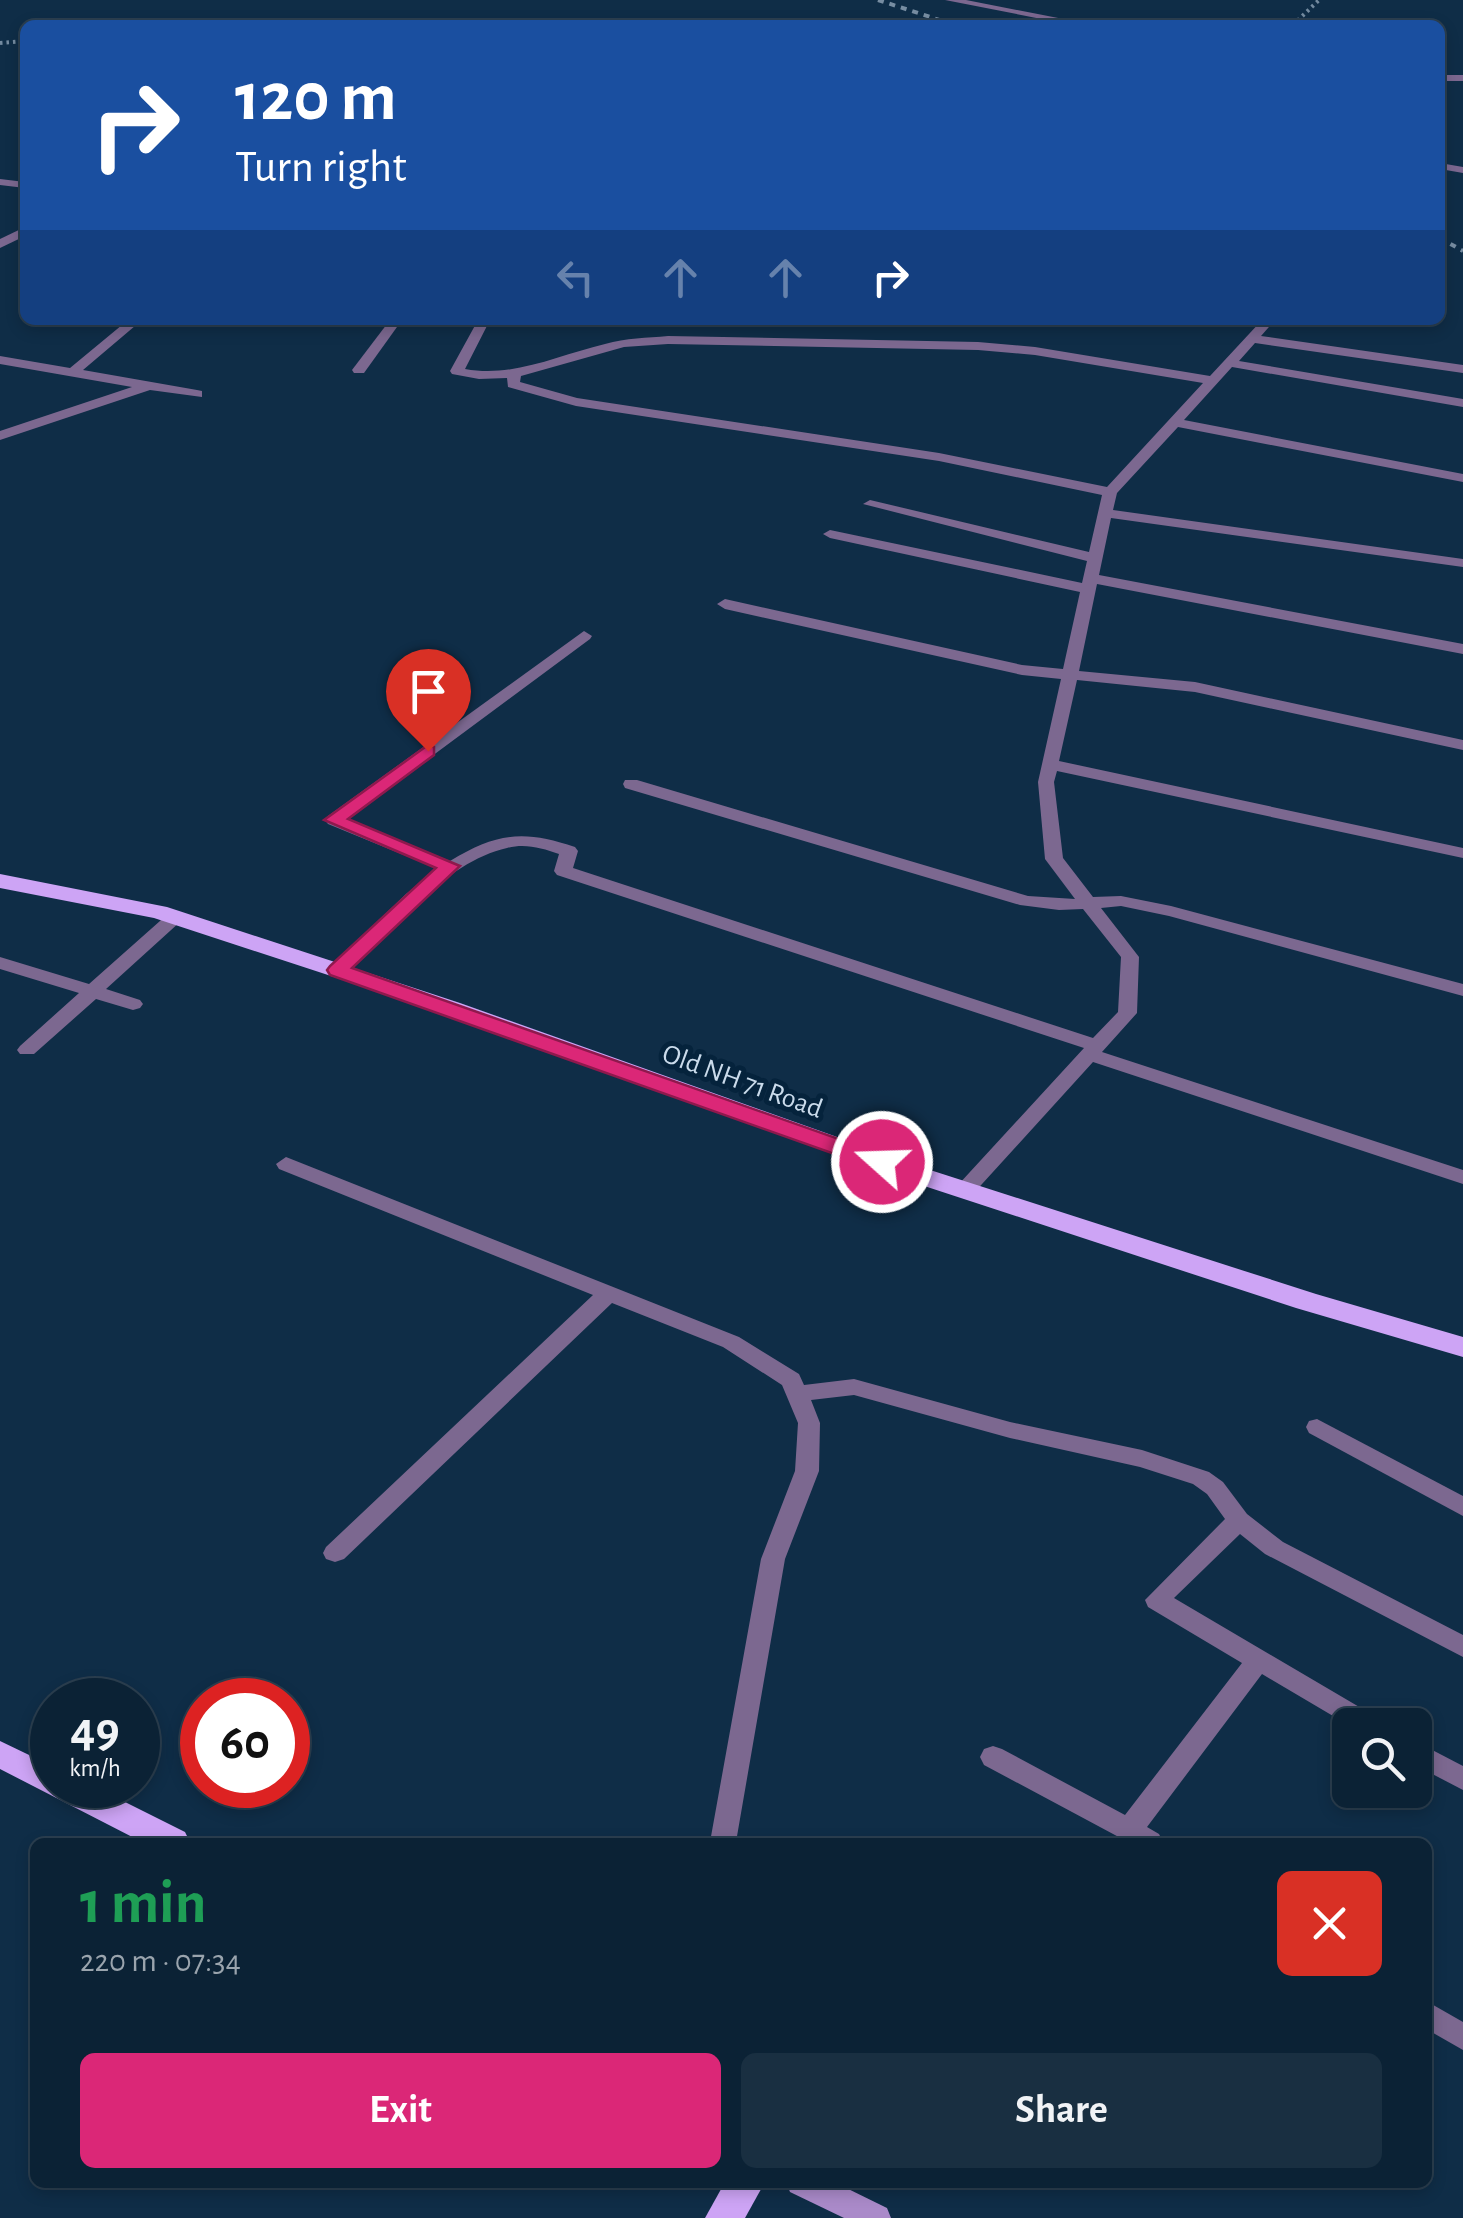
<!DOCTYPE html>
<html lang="en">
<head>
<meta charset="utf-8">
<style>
  body { margin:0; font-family:"Alegreya Sans",sans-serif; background:#192f41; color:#f1f3f6; height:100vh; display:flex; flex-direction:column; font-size:38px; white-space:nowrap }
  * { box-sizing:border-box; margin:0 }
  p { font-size:32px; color:#9aa4ad }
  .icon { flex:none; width:55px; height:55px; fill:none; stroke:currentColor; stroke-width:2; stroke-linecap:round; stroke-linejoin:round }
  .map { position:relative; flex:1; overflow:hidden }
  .sheet { position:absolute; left:30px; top:1838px; width:1402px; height:350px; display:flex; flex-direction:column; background:#0b2235; border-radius:15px; box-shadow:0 5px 15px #0003,0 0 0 2px #2b3f50 }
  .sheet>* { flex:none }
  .guide { position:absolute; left:20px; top:20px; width:1425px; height:305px; border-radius:15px; box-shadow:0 5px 15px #0003,0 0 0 2px #2b3f50; background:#1a4fa0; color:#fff; overflow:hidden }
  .controls { position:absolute; left:1332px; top:1708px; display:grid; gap:20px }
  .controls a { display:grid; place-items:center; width:100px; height:100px; border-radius:15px; background:#0b2235; box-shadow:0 5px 15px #0003,0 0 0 2px #2b3f50; font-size:50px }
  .speed { position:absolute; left:30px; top:1678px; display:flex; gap:20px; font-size:50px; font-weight:700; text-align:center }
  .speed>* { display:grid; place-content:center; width:130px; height:130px; border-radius:50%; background:#0b2235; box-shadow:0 5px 15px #0003,0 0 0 2px #2b3f50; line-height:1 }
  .speed small { font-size:25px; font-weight:400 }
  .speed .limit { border:15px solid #d22; background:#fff; color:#111 }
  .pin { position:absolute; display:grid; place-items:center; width:85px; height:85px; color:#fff; margin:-102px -42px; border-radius:50% 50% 50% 0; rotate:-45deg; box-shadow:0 0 10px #0007 }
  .pin .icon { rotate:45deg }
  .me { position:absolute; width:110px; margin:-55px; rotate:290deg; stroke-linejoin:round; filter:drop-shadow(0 0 8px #0008) }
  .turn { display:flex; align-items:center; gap:35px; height:210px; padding:0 50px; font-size:45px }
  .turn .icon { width:130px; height:130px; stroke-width:2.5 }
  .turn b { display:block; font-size:70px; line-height:85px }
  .lanes { display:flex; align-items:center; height:95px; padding:0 50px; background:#0003; justify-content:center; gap:50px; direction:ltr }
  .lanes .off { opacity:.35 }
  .round { display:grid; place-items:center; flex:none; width:105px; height:105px; border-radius:15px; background:#192f41 }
  .overview { display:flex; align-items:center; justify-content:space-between; height:170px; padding:0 50px }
  h1 { font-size:60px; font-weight:700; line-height:75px; color:#1e9e55 }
  .cta { display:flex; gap:20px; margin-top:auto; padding:20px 50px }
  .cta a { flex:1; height:115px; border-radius:15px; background:#db2777; color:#fff; font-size:40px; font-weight:700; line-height:115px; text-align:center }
  .cta a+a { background:#192f41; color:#f1f3f6 }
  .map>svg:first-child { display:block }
</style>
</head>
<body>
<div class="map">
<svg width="1463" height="2218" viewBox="0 0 1463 2218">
  <rect width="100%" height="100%" fill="#0f2d47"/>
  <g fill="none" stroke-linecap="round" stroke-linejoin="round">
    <g stroke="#748ba0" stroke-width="4" stroke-dasharray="2.5 4" stroke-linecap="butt">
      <path d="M1293,25L1319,0"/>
      <path d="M0,43L25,41"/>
    </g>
    <g fill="#7c6890" fill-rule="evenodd">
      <path d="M945,0H966L1094,25H1072Z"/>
      <rect x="1440" y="75" width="23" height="6"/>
      <path d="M1440,163L1463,167V173L1440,169Z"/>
      <path d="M0,179L25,182V188L0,185Z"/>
      <path d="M25,227V236L0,248V239Z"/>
      <path d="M128,320H142L83,370L197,390L202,391V397L150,390L0,440V431L132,387L0,364V356L70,368Z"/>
      <path d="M390,320H402L364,373H354L352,370Z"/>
      <path d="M478,320H490L465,369C514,378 558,355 605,344C626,338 647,338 668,336L978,342L1035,347L1210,376L1262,320H1275L1261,336L1463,365V373L1255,343L1239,361L1463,399V407L1232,367L1184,420L1463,474V482L1178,427L1117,493L1113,510L1463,559V567L1111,518L1099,575L1463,644V654L1097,584L1079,671L1195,682L1463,740V750L1195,692L1077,680L1059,761L1463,848V858L1057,771L1054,782L1063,858L1093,897L1121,896L1171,906L1463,984V996L1169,916L1121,906L1101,908L1139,957L1137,1013L1102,1052L1463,1170V1184L1093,1062L972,1195H958L955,1190L958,1185L1084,1048L557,875L554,871L559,854C542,848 525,843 507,848C445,862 388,932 344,975H330L328,971L330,967L406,894L438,869L328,824L325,820L328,816L584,631L592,636L590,639L347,819L450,861C497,832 525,830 575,847L578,851L573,868L1093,1038L1118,1012L1121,957L1083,909L1059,910L1020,905L625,788L623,784L625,780H637L1028,896L1075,899L1045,859L1038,782L1061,679L1022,675L725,609L717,604L725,599L1022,665L1063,669L1080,592L830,538L823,534L830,530L1082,583L1087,561L863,504L870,500L1089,552L1102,495L939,461L576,406L508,387L507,378L479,379L452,374L450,371ZM668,344L978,350L1035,355L1203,383L1107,487L939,453L577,398L520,382L521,376L624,347Z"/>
      <path d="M175,912L181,913L184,917L181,921L106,989L140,1000L143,1004L140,1008L133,1010L96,999L34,1054H20L17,1050L20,1046L79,993L0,969V957L89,984L169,913Z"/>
      <path d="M286,1157L739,1337L799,1374L804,1385L854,1379L1010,1422L1142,1450L1209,1472L1223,1482L1247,1514L1283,1542L1463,1635V1657L1265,1554L1240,1534L1174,1598L1378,1718L1382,1725L1350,1726L1262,1674L1147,1827L1159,1834L1163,1842H1128L984,1765L980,1757L984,1749L993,1746L1002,1749L1125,1815L1242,1663L1148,1607L1145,1600L1225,1519L1207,1494L1193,1484L1140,1467L1010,1438L854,1395L811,1400L820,1423L819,1471L785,1559L736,1842H710L761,1559L795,1471L798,1423L782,1385L723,1347L612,1303L344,1559L335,1562L326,1559L323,1553L326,1547L593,1295L279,1169L276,1164Z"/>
      <path d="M1317,1419L1463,1496V1516L1309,1433L1306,1427L1309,1421Z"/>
      <path d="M1415,1741L1463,1766V1790L1415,1765Z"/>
      <path d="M1428,2002L1463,2022V2050L1428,2030Z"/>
    </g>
    <path fill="#aa8ac9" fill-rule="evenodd" d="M786,2182H834L887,2208L891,2218H844L790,2192Z"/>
    <g fill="#cda4f5" fill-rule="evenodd">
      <path d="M0,874L167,907L460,1003L927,1169L1316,1294L1463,1337V1357L1296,1308L909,1181L444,1013L154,918L0,888Z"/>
      <path d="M0,1741L52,1766V1785H91L185,1832L190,1842H142L0,1769Z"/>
      <path d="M725,2182H765L745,2218H705Z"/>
    </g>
    <g stroke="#778da2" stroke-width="4" stroke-dasharray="6 6" stroke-linecap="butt">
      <path d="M878,0L955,25"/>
      <path d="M1440,238L1463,251"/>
    </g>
  </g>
  <path fill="#db2777" stroke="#8e194d" stroke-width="2.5" d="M428,745L434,747V755L348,819L460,866L352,968L890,1157L894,1162L890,1168H874L330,975L327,970L330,966L436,868L324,820Z"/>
  <g text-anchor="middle" stroke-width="10" stroke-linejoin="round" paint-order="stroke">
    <g font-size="28" fill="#cadbeb" stroke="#05233c">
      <text transform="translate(743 1080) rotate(20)" y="10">Old NH 71 Road</text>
    </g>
  </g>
</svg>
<div class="controls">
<a><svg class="icon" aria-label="search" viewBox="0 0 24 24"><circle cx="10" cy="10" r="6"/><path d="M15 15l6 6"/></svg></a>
</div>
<div class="speed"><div>49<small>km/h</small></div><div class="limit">60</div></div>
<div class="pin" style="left:428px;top:751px;background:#d93025"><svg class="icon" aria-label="arrive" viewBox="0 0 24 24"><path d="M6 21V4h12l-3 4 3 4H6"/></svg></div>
<svg class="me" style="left:882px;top:1162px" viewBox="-20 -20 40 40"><circle r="17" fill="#db2777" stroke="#fff" stroke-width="3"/><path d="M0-11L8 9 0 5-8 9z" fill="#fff"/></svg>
<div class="guide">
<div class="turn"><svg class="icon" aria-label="right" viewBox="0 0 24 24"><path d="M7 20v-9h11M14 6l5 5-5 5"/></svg><div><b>120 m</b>Turn right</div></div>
<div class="lanes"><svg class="icon off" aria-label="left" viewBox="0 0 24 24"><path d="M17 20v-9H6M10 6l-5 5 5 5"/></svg><svg class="icon off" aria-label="ahead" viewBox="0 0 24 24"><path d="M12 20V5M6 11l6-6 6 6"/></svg><svg class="icon off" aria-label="ahead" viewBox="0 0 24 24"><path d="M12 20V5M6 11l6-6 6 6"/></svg><svg class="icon" aria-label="right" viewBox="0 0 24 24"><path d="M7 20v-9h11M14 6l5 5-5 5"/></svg></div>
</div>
<section class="sheet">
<div class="overview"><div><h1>1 min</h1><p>220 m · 07:34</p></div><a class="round" style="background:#d93025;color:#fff"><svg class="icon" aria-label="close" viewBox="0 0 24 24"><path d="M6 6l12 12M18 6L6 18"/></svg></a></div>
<div class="cta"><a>Exit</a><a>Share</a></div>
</section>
</div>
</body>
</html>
